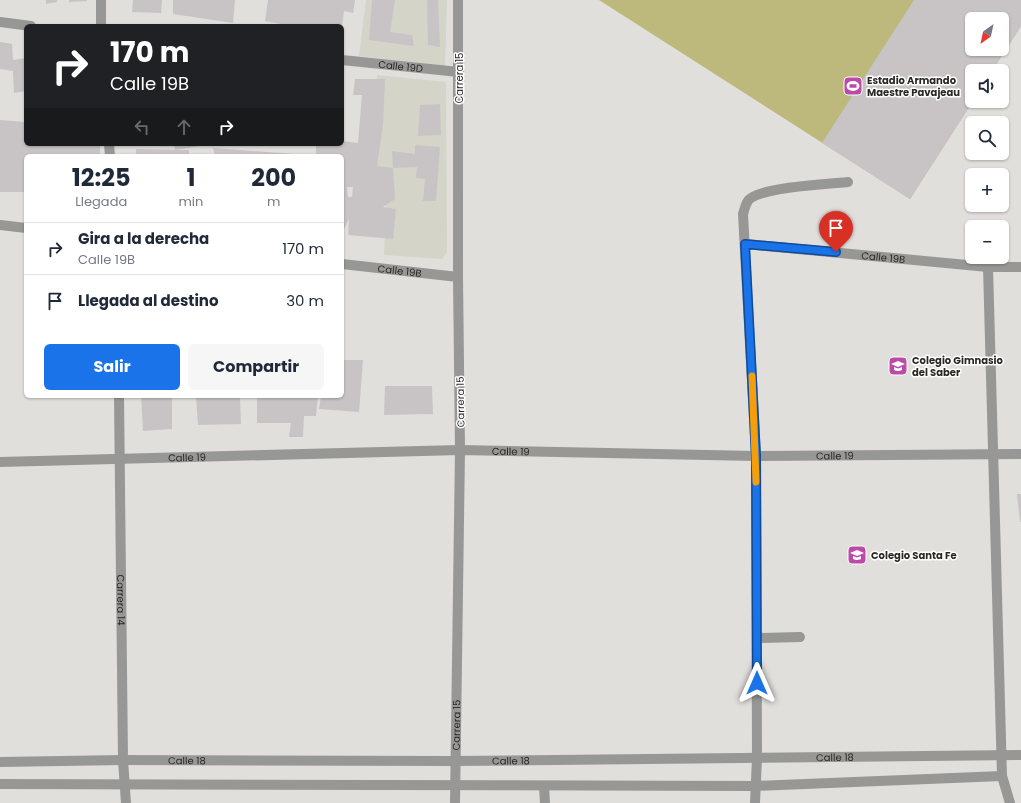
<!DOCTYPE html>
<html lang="es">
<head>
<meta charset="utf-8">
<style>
  body { margin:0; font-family:Poppins,sans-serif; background:#f6f6f7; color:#1f2937; height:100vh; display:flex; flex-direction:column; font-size:15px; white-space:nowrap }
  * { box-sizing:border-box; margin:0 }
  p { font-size:13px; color:#747a83 }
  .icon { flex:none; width:22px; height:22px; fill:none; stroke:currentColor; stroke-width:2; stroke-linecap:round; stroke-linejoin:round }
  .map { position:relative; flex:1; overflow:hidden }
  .details { position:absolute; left:24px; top:154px; width:320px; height:244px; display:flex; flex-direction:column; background:#fff; border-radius:6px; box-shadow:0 1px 3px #0004 }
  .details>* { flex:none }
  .guide { position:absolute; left:24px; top:24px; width:320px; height:122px; border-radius:6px; box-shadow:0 1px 3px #0004; background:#202124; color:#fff; overflow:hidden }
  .needle { width:26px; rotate:213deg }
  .controls { position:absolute; left:965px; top:12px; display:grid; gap:8px }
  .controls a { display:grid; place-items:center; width:44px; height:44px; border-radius:6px; background:#fff; box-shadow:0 1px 3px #0004; font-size:20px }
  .pin { position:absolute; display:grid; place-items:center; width:34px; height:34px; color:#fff; margin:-41px -17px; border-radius:50% 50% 50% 0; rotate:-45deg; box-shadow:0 0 4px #0007 }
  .pin .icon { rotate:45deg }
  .me { position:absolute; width:44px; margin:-22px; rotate:0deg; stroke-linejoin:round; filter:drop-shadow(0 0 3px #0008) }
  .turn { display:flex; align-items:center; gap:14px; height:84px; padding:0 20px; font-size:18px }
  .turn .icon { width:52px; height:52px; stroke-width:2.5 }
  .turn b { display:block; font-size:28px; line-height:34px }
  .lanes { display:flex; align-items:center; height:38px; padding:0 20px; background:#0003; justify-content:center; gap:20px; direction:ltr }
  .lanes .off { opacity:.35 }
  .eta { display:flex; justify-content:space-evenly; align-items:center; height:68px; text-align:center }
  .eta b { font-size:24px; font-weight:700; line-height:28px }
  .action { display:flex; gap:8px; margin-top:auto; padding:8px 20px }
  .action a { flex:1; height:46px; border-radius:6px; background:#1a73e8; color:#fff; font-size:16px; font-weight:700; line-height:46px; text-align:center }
  .action a+a { background:#f6f6f7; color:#1f2937 }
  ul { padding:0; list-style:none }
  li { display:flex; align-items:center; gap:12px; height:52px; padding:0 20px; border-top:1px solid #e0e1e3 }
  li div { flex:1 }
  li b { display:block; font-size:15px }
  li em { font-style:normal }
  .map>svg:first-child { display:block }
</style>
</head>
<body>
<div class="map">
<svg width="1021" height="803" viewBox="0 0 1021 803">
  <rect width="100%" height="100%" fill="#e0dfdb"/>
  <g fill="#d4d4c8">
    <path d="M366,0H447L445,66L359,56Z"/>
    <path d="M377,75L446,82L447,252L442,259L384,255L387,174L371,171Z"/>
  </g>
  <path fill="#bdb97c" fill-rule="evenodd" d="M599,0H1021V26L992,71H972L973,101L910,199ZM972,19H1002V49H972Z"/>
  <g fill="#c8c4c6" fill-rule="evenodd">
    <path d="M46,0H57V2L46,4Z"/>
    <path d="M69,0H87V1L69,2Z"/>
    <path d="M133,0H162L161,13L132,12Z"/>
    <path d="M173,0H235L233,23L173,14Z"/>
    <path d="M268,0H355L353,13L344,11L342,26H291L265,21Z"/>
    <path d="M372,0H395L390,32L412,35L414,46L369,40Z"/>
    <path d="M427,0H438L440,47L428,45Z"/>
    <path d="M914,0H1021V26L992,71H972L973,101L910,199L822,143ZM972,19H1002V49H972Z"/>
    <path d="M0,42L12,44L13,60L26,58V91L14,93L13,71L0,69Z"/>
    <path d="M355,79H385L383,125L377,166L393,168L392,151L415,154V145L440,147L436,201H423L425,179L416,178L417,167L393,168L395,199L383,207L396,209L393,239L348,235L349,219L344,229H342V156H316V144H342V141L358,143L362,95H353ZM347,187H353L352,197H348Z"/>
    <path d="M440,104L441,135L418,136L420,105Z"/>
    <path d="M0,120L26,122V144H100V155L26,156V192H0Z"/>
    <path d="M174,144H199V146L175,150Z"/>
    <path d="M213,148L308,155V156H215Z"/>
    <path d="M136,149L189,150V156H136Z"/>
    <path d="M342,360H363L359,412L319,409L321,396H342Z"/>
    <path d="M385,386H432L433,414L384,415Z"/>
    <path d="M141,396H172V429L143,431Z"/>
    <path d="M196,396H240L241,424L198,425Z"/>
    <path d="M257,396H318L316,416H304L303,437H289L291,423H257Z"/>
    <path d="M1017,494H1021V522H1020Z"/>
  </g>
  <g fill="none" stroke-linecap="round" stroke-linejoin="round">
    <g stroke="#979795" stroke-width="10">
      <path d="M101,0V26"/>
      <path d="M0,22L31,26"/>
      <path id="s1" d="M342,60L459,72"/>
      <path d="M109,144L110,156"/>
      <path d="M0,225L26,228"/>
      <path id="s2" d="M745,244L988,267H1021"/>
      <path id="s3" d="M342,264L458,277"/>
      <path d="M988,267L1002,776L1010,803"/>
      <path id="s4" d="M119,396L123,760L126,803"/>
      <path id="s5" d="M0,462L460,450L756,456L1021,454"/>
      <path d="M757,638L800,637"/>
      <path id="s6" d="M0,762L123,760L455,761L1021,755"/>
      <path d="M0,784L754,786L1002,776"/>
      <path d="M544,786L545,803"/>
      <path id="s7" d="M455,803L460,450L458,277V0"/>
      <path d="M755,803L757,758L756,456L743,214C745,208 746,201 751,198C767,187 826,184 848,182"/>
    </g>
  </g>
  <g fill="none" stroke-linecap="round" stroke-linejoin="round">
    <defs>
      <path id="route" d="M757,683L756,456L745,244L836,252"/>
    </defs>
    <use href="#route" stroke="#114b97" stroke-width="10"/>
    <use href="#route" stroke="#1a73e8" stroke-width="7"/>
    <path stroke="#f59e0b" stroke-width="7" d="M752,376L756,482"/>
  </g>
  <defs>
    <symbol id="stadium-square" viewBox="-11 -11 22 22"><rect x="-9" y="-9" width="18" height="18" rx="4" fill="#bc4ba7" stroke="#fffffe"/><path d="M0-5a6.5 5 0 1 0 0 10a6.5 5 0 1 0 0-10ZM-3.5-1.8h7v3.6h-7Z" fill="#fff"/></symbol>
    <symbol id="school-square" viewBox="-11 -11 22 22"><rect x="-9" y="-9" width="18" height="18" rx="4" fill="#bc4ba7" stroke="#fffffe"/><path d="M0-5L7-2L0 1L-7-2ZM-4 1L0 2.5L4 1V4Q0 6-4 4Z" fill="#fff"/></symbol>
  </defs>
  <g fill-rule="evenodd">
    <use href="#stadium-square" x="842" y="75" width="22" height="22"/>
    <use href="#school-square" x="887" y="355" width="22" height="22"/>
    <use href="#school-square" x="846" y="544" width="22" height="22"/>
  </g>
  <g text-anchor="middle" stroke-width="3" stroke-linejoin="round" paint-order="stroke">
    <g font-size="10" fill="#292827" stroke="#fffffe">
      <text dy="4" stroke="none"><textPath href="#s1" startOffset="59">Calle 19D</textPath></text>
      <text transform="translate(459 78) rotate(-90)" y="4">Carrera 15</text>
      <text dy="4" stroke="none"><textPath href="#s2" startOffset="139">Calle 19B</textPath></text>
      <text dy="4" stroke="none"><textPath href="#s3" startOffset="58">Calle 19B</textPath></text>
      <text transform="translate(460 402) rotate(-91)" y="4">Carrera 15</text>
      <text dy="4" stroke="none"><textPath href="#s5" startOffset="511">Calle 19</textPath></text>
      <text dy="4" stroke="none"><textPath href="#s5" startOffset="835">Calle 19</textPath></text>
      <text dy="4" stroke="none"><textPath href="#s5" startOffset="187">Calle 19</textPath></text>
      <text dy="4" stroke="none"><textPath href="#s4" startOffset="204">Carrera 14</textPath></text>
      <text dy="4" stroke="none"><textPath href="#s7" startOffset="78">Carrera 15</textPath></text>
      <text dy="4" stroke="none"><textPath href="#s6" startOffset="835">Calle 18</textPath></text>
      <text dy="4" stroke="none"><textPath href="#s6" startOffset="187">Calle 18</textPath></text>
      <text dy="4" stroke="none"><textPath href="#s6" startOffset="511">Calle 18</textPath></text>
    </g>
    <g font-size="10" font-weight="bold" fill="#292827" stroke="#fffffe" text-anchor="start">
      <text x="867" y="84">Estadio Armando<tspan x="867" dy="12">Maestre Pavajeau</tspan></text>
      <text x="912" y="364">Colegio Gimnasio<tspan x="912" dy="12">del Saber</tspan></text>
      <text x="871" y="559">Colegio Santa Fe</text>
    </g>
  </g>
</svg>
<div class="controls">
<a><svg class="needle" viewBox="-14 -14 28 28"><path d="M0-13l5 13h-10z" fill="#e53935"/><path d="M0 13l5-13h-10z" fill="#747a83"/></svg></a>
<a><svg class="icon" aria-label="sound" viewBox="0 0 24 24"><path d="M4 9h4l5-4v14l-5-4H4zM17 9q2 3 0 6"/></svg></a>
<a><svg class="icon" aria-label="search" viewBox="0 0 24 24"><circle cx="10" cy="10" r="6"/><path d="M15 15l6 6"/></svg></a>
<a>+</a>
<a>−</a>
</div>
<div class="pin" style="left:836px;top:252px;background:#d93025"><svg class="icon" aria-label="arrive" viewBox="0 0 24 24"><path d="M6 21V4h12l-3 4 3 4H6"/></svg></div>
<svg class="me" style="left:757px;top:683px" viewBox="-20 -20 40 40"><path d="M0-17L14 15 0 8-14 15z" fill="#1a73e8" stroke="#fff" stroke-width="4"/></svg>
<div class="guide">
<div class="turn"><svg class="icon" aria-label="right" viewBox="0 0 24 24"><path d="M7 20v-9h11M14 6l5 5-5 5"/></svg><div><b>170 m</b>Calle 19B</div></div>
<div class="lanes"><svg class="icon off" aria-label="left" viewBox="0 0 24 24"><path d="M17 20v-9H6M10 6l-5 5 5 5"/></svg><svg class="icon off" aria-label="ahead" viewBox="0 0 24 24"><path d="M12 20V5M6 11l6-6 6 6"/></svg><svg class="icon" aria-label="right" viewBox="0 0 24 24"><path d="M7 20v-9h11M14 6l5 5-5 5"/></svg></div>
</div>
<section class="details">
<div class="eta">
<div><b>12:25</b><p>Llegada</p></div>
<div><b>1</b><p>min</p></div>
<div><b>200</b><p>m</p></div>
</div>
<ul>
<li><svg class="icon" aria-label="right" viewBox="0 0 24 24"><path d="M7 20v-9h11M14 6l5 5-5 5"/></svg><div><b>Gira a la derecha</b><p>Calle 19B</p></div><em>170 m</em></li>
<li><svg class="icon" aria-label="arrive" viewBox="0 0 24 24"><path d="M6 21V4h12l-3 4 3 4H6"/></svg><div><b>Llegada al destino</b></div><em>30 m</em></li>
</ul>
<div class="action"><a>Salir</a><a>Compartir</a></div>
</section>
</div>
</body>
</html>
